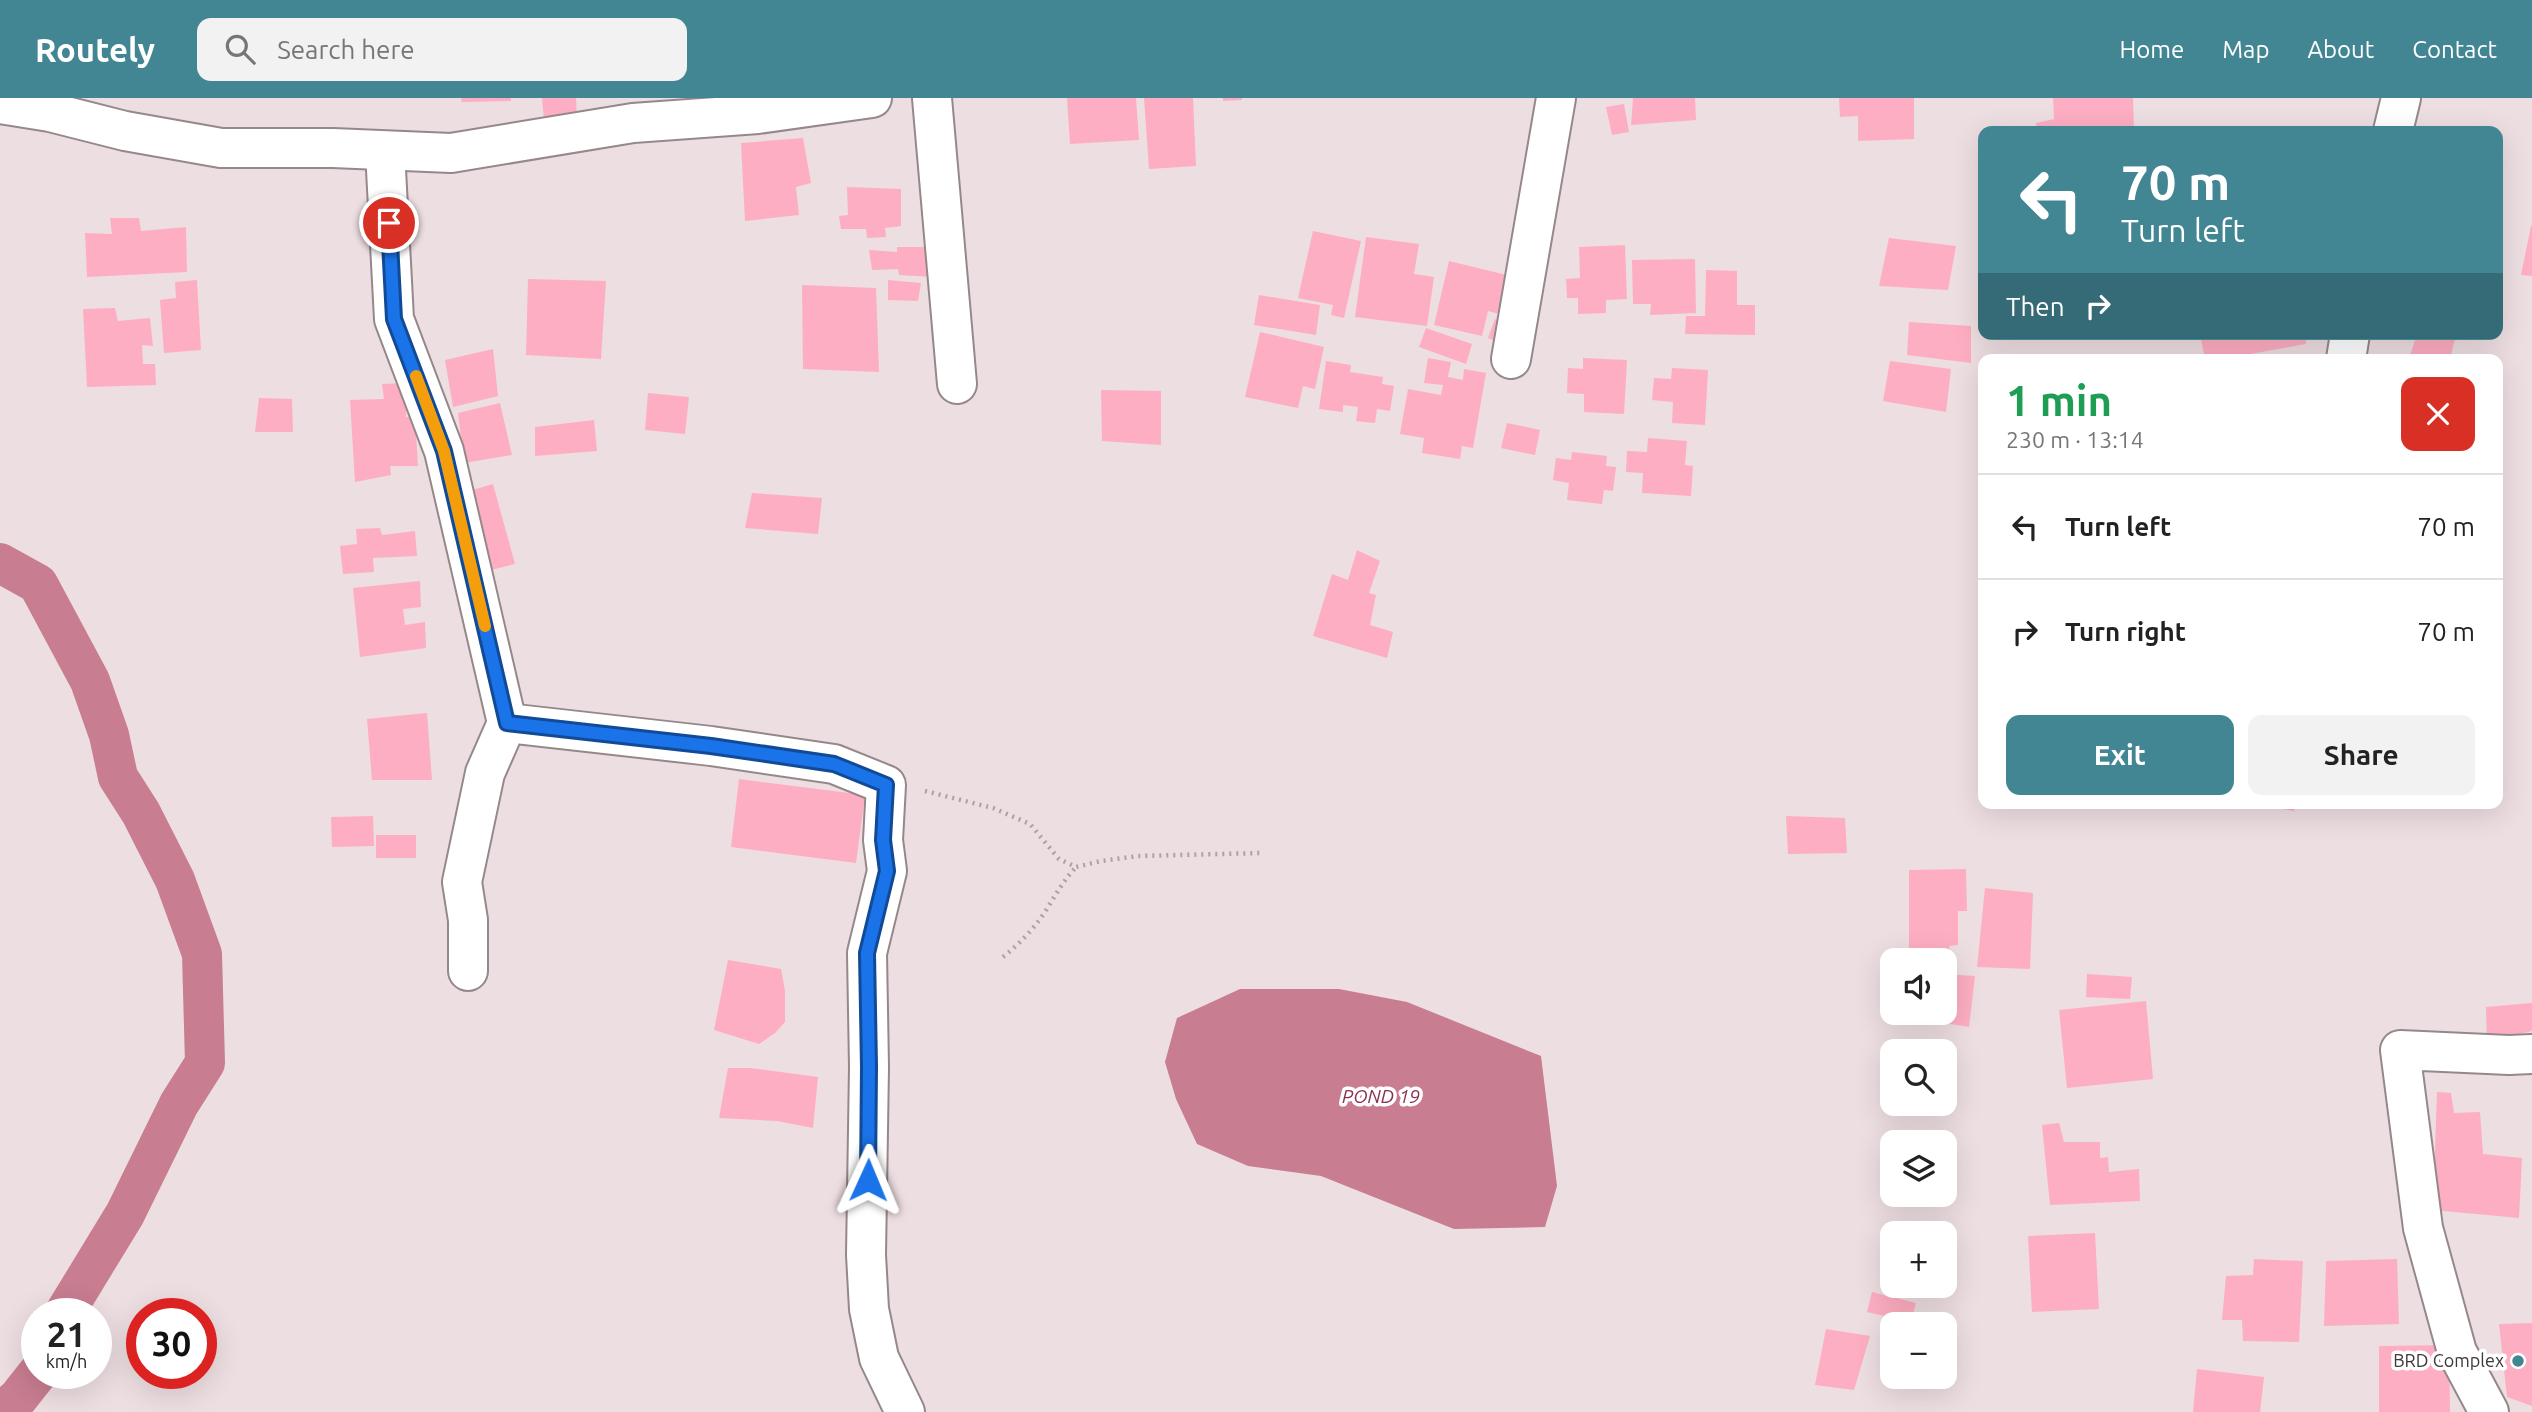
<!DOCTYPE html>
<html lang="en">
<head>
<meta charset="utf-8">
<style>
  body { margin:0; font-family:Ubuntu,sans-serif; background:#f2f2f2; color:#222; height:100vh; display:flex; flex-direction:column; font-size:26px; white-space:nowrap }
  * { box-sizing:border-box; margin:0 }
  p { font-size:23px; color:#767676 }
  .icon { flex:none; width:38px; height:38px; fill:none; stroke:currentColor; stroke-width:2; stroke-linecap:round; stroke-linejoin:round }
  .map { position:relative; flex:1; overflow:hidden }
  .details { position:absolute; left:1978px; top:256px; width:525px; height:455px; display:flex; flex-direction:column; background:#fff; border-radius:14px; box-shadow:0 7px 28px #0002 }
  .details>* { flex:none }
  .banner { position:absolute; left:1978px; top:28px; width:525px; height:214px; border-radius:14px; box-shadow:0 7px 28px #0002; background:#428694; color:#fff; overflow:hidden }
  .fabs { position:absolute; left:1880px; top:850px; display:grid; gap:14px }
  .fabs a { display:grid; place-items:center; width:77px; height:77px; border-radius:14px; background:#fff; box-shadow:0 7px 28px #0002; font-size:35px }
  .speed { position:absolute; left:21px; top:1200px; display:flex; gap:14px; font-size:35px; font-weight:700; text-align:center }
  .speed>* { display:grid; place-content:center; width:91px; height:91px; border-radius:50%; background:#fff; box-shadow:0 7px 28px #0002; line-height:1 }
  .speed small { font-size:18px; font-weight:400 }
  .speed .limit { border:10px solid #d22; background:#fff; color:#111 }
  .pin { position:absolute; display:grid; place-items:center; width:60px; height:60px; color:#fff; margin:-30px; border:4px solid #fff; border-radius:50%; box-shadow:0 2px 7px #0007 }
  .me { position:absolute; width:77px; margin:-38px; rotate:1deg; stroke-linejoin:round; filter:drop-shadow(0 0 5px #0008) }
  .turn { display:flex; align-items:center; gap:24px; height:147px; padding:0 28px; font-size:32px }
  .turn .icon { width:91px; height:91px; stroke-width:2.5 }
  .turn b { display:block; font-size:49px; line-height:60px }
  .then { display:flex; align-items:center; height:66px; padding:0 28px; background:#0003; gap:14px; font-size:26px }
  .round { display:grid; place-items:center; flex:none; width:74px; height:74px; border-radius:14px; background:#f2f2f2 }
  .head { display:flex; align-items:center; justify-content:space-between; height:119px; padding:0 28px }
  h1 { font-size:42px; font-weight:700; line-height:52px; color:#1e9e55 }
  .button { display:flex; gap:14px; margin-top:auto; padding:14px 28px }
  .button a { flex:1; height:80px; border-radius:14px; background:#428694; color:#fff; font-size:28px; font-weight:700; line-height:80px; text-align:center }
  .button a+a { background:#f2f2f2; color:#222 }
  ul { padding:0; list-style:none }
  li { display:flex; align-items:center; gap:21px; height:105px; padding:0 28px; border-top:2px solid #e0e0e0 }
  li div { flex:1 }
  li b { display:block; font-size:26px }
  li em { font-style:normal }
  header { display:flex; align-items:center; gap:42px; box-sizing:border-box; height:98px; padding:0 35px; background:#428694; color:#fff }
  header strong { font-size:33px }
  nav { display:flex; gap:38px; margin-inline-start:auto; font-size:24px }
  .search { width:490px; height:63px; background:#f2f2f2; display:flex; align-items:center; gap:18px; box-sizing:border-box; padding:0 24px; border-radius:14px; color:#767676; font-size:26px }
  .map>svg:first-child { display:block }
</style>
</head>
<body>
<header>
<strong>Routely</strong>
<div class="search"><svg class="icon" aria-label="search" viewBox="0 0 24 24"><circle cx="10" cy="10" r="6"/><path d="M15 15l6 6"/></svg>Search here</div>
<nav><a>Home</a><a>Map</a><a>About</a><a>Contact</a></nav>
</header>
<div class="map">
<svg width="2532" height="1314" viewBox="0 0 2532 1314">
  <rect width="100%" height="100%" fill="#eddee1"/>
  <path fill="#c87d91" d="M1240,891H1339L1407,904L1541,958L1557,1088L1545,1129L1454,1131L1321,1078L1248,1068L1197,1046L1176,1001L1165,964L1177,920Z"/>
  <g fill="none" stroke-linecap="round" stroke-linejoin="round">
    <g stroke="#c87d91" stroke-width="40">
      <path d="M0,465L38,486L90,583L109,637L118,679L141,715L175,782L202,856L205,965L179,1006L125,1116L64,1216"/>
      <path d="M1,1314L18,1300L37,1276"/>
    </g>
  </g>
  <g fill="#feaec2">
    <path d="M461,0H511V3L462,4Z"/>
    <path d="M542,0H576L577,21H544Z"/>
    <path d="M1067,0H1136L1139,42L1070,46Z"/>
    <path d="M1144,0H1193L1196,68L1149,71Z"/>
    <path d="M1223,0H1242V2L1223,3Z"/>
    <path d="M1633,0H1695L1696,22L1631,27Z"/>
    <path d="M1839,0H1914V41L1858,43V18L1840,19Z"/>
    <path d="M2053,0H2133L2134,33H2036V25L2054,21Z"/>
    <path d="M1624,6L1629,34L1612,37L1606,9Z"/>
    <path d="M803,40L811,85L796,89L799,117L745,123L741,45Z"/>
    <path d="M847,89L901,91V128L885,130L886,139L867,140L866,131H841L839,118L848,117Z"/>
    <path d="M110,120H139L141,133L186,129L187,174L87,179L85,135L112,136Z"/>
    <path d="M2531,128H2532V178L2521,177Z"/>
    <path d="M1313,133L1361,143L1344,220L1331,217L1333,207L1298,200Z"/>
    <path d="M1366,139L1419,146L1414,176L1434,179L1427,228L1355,219Z"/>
    <path d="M1889,140L1956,148L1948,192L1879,188Z"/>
    <path d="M1625,147L1627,201L1606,202V215L1578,216V200H1567L1566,181L1580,180L1579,149Z"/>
    <path d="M897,149H931L933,179L899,177L898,171L872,172L869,152L897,154Z"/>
    <path d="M1695,161L1696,215L1650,217L1651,206H1633L1632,162Z"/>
    <path d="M1449,163L1511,178L1503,217L1488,213L1482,238L1434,227Z"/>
    <path d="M1706,172L1737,173V207H1755V237L1685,236L1686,218H1705Z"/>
    <path d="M528,181L606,183L601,261L526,257Z"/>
    <path d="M197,182L201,252L164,255L160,202L176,200L175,184Z"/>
    <path d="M888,182L921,185L918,203L888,202Z"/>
    <path d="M802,187L876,190L879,274L803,271Z"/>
    <path d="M1259,197L1320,207L1316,237L1254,227Z"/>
    <path d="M115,210L118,223L150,220L153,248L142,247L143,266H155L156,287L87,289L83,211Z"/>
    <path d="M1495,221L1512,226L1504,247L1488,240Z"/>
    <path d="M1909,224L1971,228V265L1907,257Z"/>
    <path d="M1426,230L1472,246L1466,266L1419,249Z"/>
    <path d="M1260,234L1324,249L1315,291L1303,288L1298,310L1245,299Z"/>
    <path d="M2200,236H2305L2306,246L2222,261H2205Z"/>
    <path d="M2417,236L2455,241L2450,261H2409Z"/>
    <path d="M493,251L498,298L453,309L445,262Z"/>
    <path d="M1428,260L1451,264L1448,279L1463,282L1464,271L1486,275L1473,350L1462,348L1460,361L1422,355L1424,340L1400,336L1408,291L1441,297L1443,287L1424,285Z"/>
    <path d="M1583,260L1627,262L1624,316L1584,314V296L1567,295L1568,270L1583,271Z"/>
    <path d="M1326,263L1351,267L1350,274L1383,279L1382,286L1394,288L1390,313L1377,311L1375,325L1356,323L1358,309L1343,307V314L1319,311Z"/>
    <path d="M1890,263L1951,271L1946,314L1883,303Z"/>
    <path d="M1672,270L1708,272L1705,327L1672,325L1673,304L1652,302L1654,280L1671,281Z"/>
    <path d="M406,285V319H415L418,368H390L391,377L355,384L350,302L384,301L382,286Z"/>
    <path d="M1101,292L1161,293V347L1102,343Z"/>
    <path d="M648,295L689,299L685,336L645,332Z"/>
    <path d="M259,300L292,301L293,334H255Z"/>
    <path d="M500,305L512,357L464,365L458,315Z"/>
    <path d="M594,322L597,353L535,358V329Z"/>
    <path d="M1507,325L1540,332L1535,357L1501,350Z"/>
    <path d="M1648,340L1687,343L1685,367L1693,368L1691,398L1642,395L1643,375L1626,374L1627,353L1647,354Z"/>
    <path d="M1572,354L1607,358L1606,368L1616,369L1613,393L1604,392L1602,406L1567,402L1569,385L1553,382L1556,360L1571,362Z"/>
    <path d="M493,386L515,466L483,474L462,395Z"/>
    <path d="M752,395L822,400L818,436L745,430Z"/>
    <path d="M380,430L382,437L415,433L417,458L373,460L374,474L343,476L340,448L357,446L356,431Z"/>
    <path d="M1357,452L1380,463L1369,495L1376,497L1370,527L1393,534L1387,560L1313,538L1332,476L1348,482Z"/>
    <path d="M420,483L421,509L403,511L405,527L425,524L426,550L360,559L353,490Z"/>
    <path d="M427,615L432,682H372L367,621Z"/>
    <path d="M739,681L865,697L856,765L731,749Z"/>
    <path d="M2267,705H2295L2294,713L2267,708Z"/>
    <path d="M373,718L374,748L332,749L331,719Z"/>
    <path d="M1786,718L1845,720L1847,755L1788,756Z"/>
    <rect x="376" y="737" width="40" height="23"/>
    <path d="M1966,771L1967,813H1958V847L1949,848L1951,859L1909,858V772Z"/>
    <path d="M1985,790L2033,795L2030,871L1977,869Z"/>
    <path d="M728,862L781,871L785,893V924L775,935L759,946L714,932Z"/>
    <path d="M1944,876L1975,878L1969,929L1933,923L1934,915H1944Z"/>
    <path d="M2087,876L2132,879L2130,901L2086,899Z"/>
    <path d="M2146,903L2153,981L2067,990L2059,912Z"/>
    <path d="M2532,905V933L2520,936L2518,947L2487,948L2486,909Z"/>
    <path d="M728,970H750L818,979L813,1030L777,1023L719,1020Z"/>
    <path d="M2437,994L2451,995L2454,1015L2480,1014L2483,1056L2522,1060L2519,1120L2433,1112Z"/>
    <path d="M2059,1025L2064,1044H2100V1060L2108,1059L2109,1074L2139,1071L2140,1103L2050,1107L2042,1027Z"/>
    <path d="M2095,1135L2099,1211L2032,1214L2028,1138Z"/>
    <path d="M2254,1161L2303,1163L2299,1244L2243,1243L2242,1222H2222L2226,1178L2253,1177Z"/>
    <path d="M2397,1161L2399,1226L2324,1228L2326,1163Z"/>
    <path d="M1872,1194L1916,1205L1911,1224L1867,1214Z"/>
    <path d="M2532,1225V1308L2507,1299L2499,1226Z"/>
    <path d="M1826,1231L1870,1238L1854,1292L1815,1287Z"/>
    <path d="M2449,1247L2450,1314H2379V1248Z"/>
    <path d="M2197,1271L2264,1279L2260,1314H2193Z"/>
  </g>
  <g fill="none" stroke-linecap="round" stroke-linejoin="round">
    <defs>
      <g id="minor">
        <path d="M932,0L957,286"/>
        <path d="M0,6L50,14L125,33L221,50H333L451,55L633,25L758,16L872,0"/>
        <path d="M2393,33L2401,0"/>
        <path d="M385,53L394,221L444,353L507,625"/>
        <path d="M1511,261L1556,0"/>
        <path d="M2346,261L2350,236"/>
        <path d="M468,873V822L462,784L485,675L507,625L711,648L834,666L886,687L883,742L887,773L867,855L869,969L866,1157L869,1211L879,1260L905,1314"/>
        <path d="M2489,1314L2457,1254L2423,1130L2400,952L2509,957L2532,956"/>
      </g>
    </defs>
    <use href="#minor" stroke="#95888b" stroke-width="42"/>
    <g stroke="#ada1a3" stroke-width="4.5" stroke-dasharray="2 5" stroke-linecap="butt">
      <path d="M925,693L993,710L1030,726L1059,761L1076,769L1101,763L1138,758L1262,755"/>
      <path d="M1003,859C1019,846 1033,832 1045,814C1055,798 1063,783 1076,769"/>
    </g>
    <use href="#minor" stroke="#fff" stroke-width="38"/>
  </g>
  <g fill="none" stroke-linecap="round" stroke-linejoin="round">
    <defs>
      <path id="route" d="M389,125L394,221L444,353L507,625L711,648L834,666L886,687L883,742L887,773L867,855L869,969L868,1082"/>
    </defs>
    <use href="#route" stroke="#114b97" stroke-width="18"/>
    <use href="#route" stroke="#1a73e8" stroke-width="12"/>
    <path stroke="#f59e0b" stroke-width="12" d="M416,278L444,353L485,528"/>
  </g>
  <circle fill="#428694" stroke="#fff" stroke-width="2.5" cx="2518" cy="1263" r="7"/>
  <g text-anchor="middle" stroke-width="7" stroke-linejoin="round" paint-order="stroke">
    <g font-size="18" fill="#3e3839" stroke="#fff" text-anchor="end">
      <text x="2504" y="1269">BRD Complex</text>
    </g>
    <g font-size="19" font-style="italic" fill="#8b314f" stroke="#fff">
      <text x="1381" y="1005">POND 19</text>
    </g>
  </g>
</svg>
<div class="fabs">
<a><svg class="icon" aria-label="sound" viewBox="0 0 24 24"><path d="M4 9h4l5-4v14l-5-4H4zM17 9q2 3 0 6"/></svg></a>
<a><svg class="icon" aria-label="search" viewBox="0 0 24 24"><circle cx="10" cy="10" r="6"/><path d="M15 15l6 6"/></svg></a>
<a><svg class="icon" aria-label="layers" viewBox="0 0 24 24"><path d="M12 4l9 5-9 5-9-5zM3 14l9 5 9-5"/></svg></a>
<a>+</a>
<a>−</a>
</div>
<div class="speed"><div>21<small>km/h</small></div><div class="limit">30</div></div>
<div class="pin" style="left:389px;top:125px;background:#d93025"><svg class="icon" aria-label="arrive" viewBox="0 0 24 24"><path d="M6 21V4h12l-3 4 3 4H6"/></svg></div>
<svg class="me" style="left:868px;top:1082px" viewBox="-20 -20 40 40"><path d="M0-17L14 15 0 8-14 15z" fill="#1a73e8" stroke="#fff" stroke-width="4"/></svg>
<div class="banner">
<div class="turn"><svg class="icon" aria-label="left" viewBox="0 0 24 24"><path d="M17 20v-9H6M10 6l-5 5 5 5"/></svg><div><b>70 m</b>Turn left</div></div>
<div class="then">Then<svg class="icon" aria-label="right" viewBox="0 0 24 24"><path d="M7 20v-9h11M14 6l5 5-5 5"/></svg></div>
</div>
<section class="details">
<div class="head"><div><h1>1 min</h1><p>230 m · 13:14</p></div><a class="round" style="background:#d93025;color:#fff"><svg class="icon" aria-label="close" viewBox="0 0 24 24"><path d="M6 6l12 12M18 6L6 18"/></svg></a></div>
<ul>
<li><svg class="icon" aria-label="left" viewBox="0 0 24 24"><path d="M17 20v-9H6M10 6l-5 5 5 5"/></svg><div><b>Turn left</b></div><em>70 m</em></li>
<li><svg class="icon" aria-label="right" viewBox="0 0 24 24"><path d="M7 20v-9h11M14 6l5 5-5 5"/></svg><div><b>Turn right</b></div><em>70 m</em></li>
</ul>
<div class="button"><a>Exit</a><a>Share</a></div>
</section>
</div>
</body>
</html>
